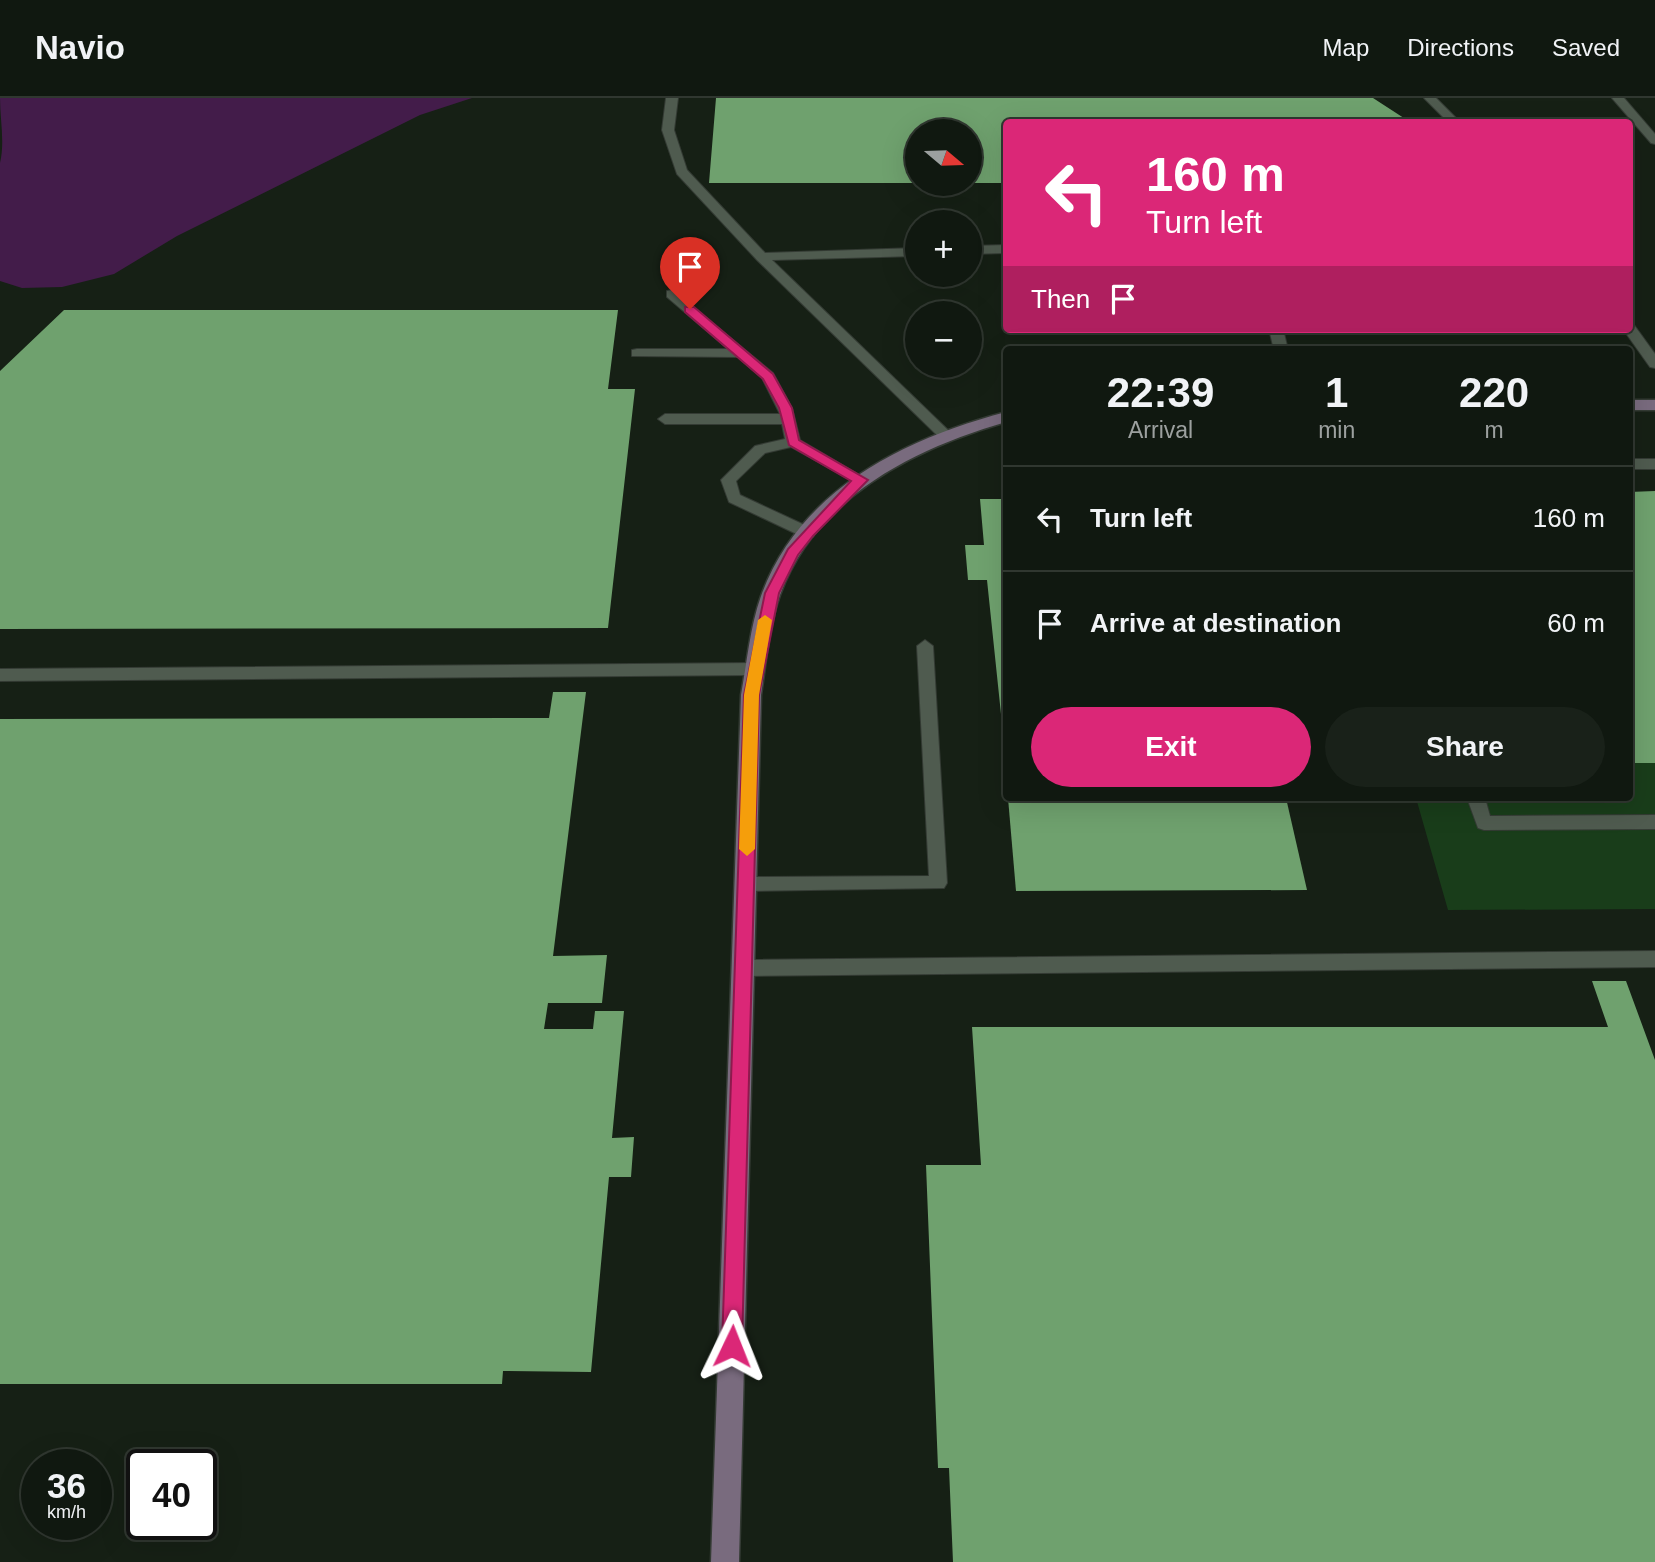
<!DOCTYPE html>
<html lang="en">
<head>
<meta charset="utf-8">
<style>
  body { margin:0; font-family:Arial,sans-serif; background:#192119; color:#f1f3f6; height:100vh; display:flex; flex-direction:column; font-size:26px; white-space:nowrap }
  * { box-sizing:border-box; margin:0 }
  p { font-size:23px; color:#9ca09f }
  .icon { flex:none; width:38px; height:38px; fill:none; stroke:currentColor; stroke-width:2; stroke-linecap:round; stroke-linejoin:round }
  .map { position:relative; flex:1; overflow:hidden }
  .drawer { position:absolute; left:1003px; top:248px; width:630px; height:455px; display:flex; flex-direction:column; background:#101810; border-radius:7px; box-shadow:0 7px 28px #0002,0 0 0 2px #303730 }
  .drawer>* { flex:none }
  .guide { position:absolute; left:1003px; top:21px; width:630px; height:214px; border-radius:7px; box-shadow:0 7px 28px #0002,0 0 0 2px #303730; background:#db2777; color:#fff; overflow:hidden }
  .needle { width:46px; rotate:109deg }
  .fabs { position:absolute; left:905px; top:21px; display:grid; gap:14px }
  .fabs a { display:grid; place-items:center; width:77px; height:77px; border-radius:50%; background:#101810; box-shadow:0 7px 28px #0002,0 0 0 2px #303730; font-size:35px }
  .speed { position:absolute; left:21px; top:1351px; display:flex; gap:14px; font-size:35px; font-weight:700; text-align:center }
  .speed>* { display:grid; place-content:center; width:91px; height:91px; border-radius:50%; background:#101810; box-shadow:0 7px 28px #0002,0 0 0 2px #303730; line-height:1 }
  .speed small { font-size:18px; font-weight:400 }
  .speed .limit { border:4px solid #111; border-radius:10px; background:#fff; color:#111 }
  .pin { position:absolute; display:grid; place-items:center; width:60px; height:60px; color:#fff; margin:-72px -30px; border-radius:50% 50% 50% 0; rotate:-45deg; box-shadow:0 0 7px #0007 }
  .pin .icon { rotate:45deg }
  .me { position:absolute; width:77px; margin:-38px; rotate:2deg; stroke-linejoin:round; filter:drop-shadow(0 0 5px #0008) }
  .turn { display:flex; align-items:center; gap:24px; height:147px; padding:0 28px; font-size:32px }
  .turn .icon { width:91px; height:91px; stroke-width:2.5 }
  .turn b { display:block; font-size:49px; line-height:60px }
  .then { display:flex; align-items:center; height:66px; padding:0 28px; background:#0003; gap:14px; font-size:26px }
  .eta { display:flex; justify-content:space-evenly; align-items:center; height:119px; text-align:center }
  .eta b { font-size:42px; font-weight:700; line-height:49px }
  .primary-button { display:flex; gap:14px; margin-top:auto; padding:14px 28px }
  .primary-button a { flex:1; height:80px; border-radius:42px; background:#db2777; color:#fff; font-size:28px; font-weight:700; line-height:80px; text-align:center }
  .primary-button a+a { background:#192119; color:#f1f3f6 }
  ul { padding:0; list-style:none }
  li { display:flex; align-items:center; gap:21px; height:105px; padding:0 28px; border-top:2px solid #303730 }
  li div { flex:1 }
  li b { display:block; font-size:26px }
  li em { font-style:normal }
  header { display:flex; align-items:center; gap:42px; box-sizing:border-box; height:98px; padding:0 35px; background:#101810; border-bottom:2px solid #303730 }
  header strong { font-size:33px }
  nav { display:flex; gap:38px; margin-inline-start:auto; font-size:24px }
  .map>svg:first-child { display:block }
</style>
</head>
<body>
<header>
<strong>Navio</strong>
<nav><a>Map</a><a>Directions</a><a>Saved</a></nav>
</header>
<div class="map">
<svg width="1655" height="1464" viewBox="0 0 1655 1464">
  <rect width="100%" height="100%" fill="#162015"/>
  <path fill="#193d1a" d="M1629,665H1655V811L1448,812L1416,700H1629Z"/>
  <path fill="#431c4a" d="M0,0H472L420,17L177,138L114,176L62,189L22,190L0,183V65C5,44 0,22 0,0Z"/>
  <g fill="#6fa16e">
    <path d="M716,0H1373L1410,24H1006V85H970V33H917V85H709Z"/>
    <path d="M64,212H618L608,291H635L608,530L0,531V273Z"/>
    <path d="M1655,393V665H1629V394Z"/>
    <path d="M980,401H1006V664L987,482H968L965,447H984Z"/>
    <path d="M553,594H586L553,858L607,857L602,905H548L544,931H593L595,913H624L612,1040L634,1039L631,1079H609L591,1274L503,1273L502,1286H0V621L549,620Z"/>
    <path d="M1008,700H1286L1307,792L1016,793Z"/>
    <path d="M1592,883H1626L1655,962V1464H953L949,1370H938L926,1067H981L972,929H1608Z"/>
  </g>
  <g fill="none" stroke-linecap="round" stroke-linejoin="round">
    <defs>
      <g id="lane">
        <path d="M666,0H678L674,32L687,72L765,155L917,150V158L772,162L951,335V341H941L757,162L677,76L662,32Z"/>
        <path d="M1424,0H1436L1460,24H1448Z"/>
        <path d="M1612,0H1624L1655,36V46L1651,45Z"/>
        <path d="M1006,147V155L970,156V148Z"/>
        <path d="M672,192L773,275L792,310L800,342L868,382L866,385H856L791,349L765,355L736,383L740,397L813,431L815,435L813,439H803L729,404L721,382L755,348L785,341L782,326H665L658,321L665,316H780L762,280L738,259L632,258V252L637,251H728L667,199V193Z"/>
        <path d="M1629,226L1634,227L1655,256V270L1650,269L1623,231H1629Z"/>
        <path d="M1269,231H1283L1288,252H1274Z"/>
        <rect x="1629" y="361" width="26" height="10"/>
        <path d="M925,542L933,548L947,785L944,790L746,793L740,791L737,786L740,781L746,779L929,778L917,548Z"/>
        <path d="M756,565L764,571L756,577L0,583V571Z"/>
        <path d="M1467,700H1485L1490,718L1655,717V731L1484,732L1478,730Z"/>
        <path d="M1655,853V869L743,878L736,876L734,870L736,864L743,862Z"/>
      </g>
      <g id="secondary">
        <rect x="1629" y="302" width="26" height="10"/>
        <path d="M1006,314V324C913,351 815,400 780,497C769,528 766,564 761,597L739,1464H711L741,597C747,564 750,529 761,498C799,392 904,341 1006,314Z"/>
      </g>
    </defs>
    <use href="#lane" stroke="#343b34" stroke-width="2"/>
    <use href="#secondary" stroke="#343b34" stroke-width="3"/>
    <use href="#lane" fill="#4f5b4f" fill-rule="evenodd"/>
    <use href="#secondary" fill="#796b7e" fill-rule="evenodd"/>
  </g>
  <path fill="#db2777" stroke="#8e194d" stroke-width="2" d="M685,209H694L773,276L792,310L799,342L868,382L813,438L798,457L779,495L759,597L742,1248L739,1255L732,1258L725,1255L722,1248L744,597L765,495L788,451L851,383L789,347L779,310L763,281L685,214Z"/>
  <path fill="#f59e0b" d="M765,517L772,522L759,597L755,751L747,758L739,751L744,597L758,522Z"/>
</svg>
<div class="fabs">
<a><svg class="needle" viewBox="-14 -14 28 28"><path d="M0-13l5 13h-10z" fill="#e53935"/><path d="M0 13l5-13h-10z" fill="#9ca09f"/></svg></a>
<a>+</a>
<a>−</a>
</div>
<div class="speed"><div>36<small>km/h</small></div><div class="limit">40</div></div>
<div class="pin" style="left:690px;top:211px;background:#d93025"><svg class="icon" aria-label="arrive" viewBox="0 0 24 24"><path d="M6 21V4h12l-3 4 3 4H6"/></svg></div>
<svg class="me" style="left:732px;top:1248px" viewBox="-20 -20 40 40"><path d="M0-17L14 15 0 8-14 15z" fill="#db2777" stroke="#fff" stroke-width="4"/></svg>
<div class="guide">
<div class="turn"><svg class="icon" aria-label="left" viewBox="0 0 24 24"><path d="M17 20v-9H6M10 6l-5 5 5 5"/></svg><div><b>160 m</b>Turn left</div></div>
<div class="then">Then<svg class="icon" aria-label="arrive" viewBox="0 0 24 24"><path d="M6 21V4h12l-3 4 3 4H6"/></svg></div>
</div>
<section class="drawer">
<div class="eta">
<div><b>22:39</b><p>Arrival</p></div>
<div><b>1</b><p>min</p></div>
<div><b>220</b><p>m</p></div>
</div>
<ul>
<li><svg class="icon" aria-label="left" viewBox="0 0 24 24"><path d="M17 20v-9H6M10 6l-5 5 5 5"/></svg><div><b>Turn left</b></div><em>160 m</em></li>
<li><svg class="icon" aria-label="arrive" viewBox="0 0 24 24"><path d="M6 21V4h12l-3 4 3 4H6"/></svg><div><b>Arrive at destination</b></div><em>60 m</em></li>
</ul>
<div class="primary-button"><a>Exit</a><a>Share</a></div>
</section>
</div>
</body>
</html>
